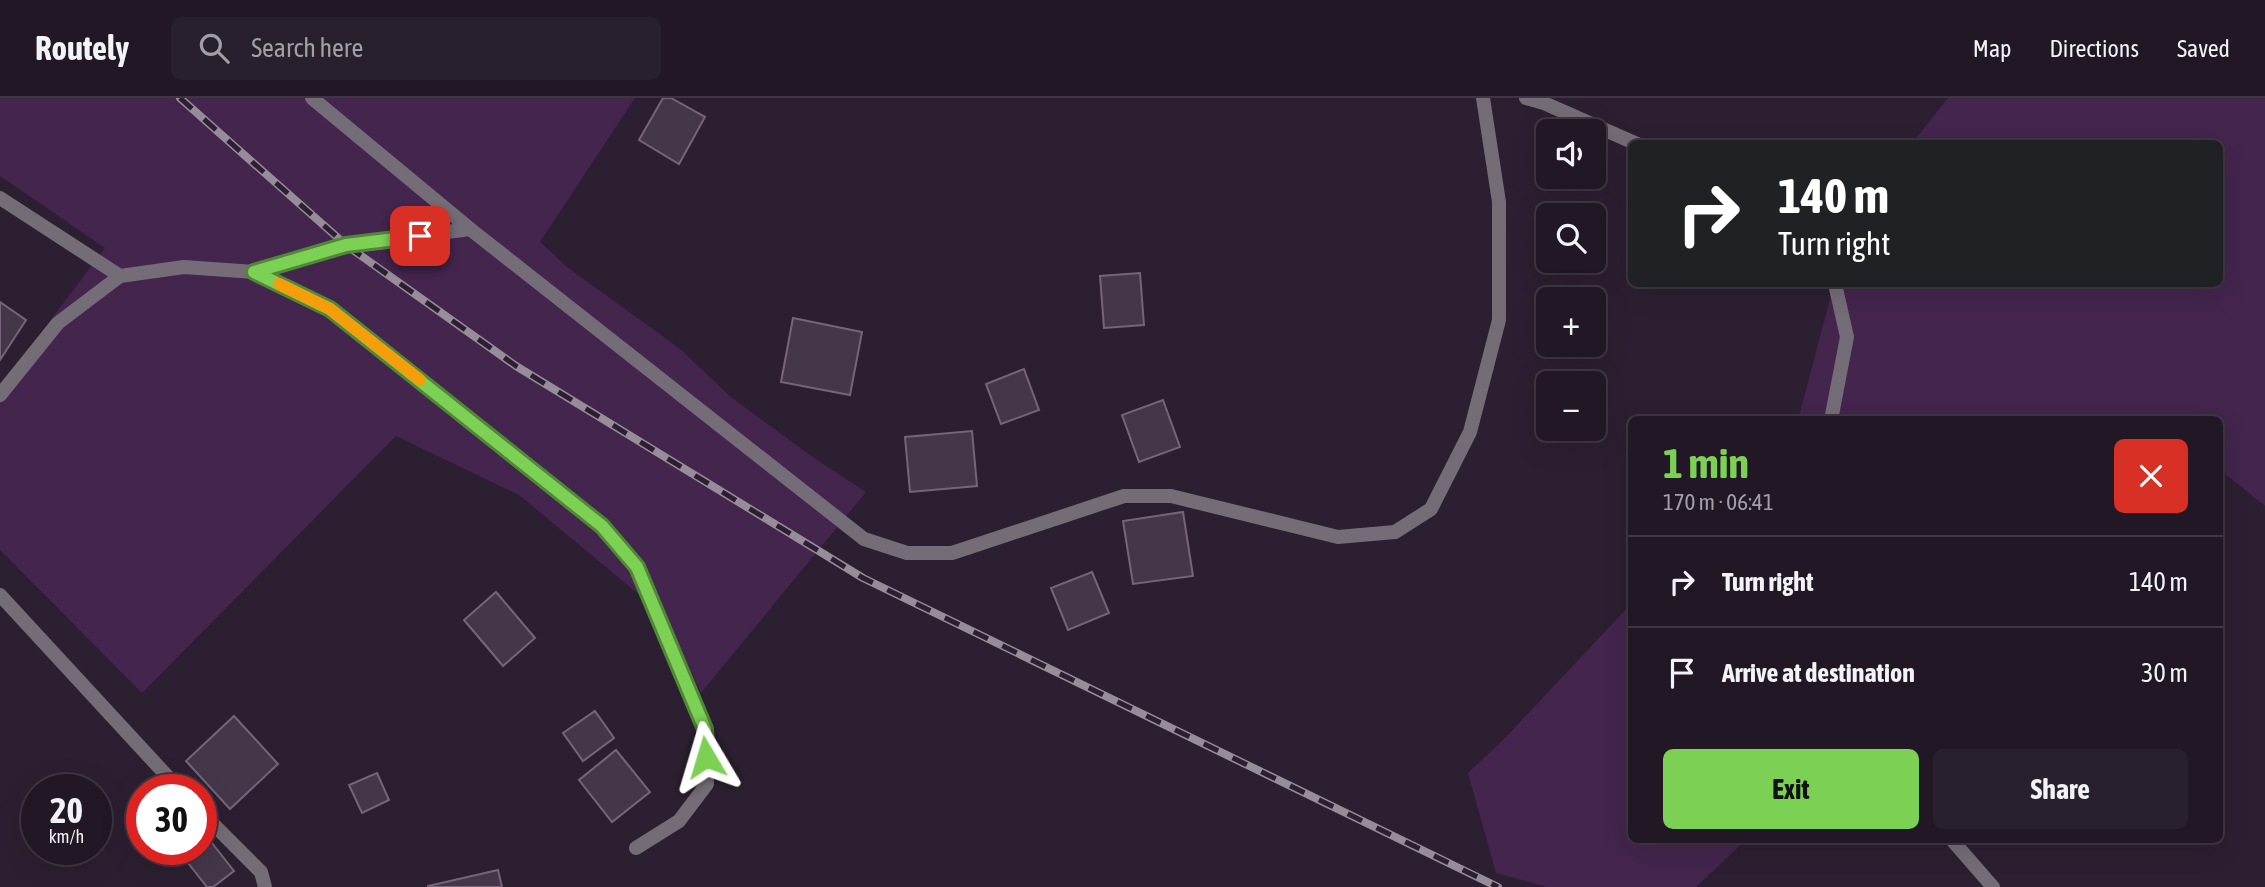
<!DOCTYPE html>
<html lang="en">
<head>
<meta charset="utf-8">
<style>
  body { margin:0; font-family:"Asap Condensed",sans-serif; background:#29202d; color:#f1f3f6; height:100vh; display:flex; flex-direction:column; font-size:26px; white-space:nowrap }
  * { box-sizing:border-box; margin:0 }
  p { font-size:23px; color:#a29fa7 }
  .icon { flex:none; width:38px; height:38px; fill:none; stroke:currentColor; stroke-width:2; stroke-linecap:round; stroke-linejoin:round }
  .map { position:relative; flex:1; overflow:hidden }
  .sheet { position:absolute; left:1628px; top:318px; width:595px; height:427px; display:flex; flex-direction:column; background:#211725; border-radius:10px; box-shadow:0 7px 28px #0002,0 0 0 2px #3e3642 }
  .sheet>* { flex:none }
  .banner { position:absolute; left:1628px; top:42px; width:595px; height:147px; border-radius:10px; box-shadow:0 7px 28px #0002,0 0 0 2px #3e3642; background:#202124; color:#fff; overflow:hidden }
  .fabs { position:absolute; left:1536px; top:21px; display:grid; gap:14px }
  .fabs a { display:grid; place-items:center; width:70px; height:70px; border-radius:10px; background:#211725; box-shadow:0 7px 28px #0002,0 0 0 2px #3e3642; font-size:35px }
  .speed { position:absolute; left:21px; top:676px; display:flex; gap:14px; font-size:35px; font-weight:700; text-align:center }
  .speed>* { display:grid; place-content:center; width:91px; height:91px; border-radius:50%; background:#211725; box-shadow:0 7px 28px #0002,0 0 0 2px #3e3642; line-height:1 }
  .speed small { font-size:18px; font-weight:400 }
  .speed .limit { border:10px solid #d22; background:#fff; color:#111 }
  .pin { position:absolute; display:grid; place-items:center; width:60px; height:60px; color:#fff; margin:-30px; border-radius:14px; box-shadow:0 4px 10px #0006 }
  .me { position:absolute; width:77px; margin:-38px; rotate:353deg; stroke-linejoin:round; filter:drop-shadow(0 0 5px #0008) }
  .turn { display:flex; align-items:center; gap:24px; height:147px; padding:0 35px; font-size:32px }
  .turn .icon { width:91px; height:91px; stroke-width:2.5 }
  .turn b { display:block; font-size:49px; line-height:60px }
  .round { display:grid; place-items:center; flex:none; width:74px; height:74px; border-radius:10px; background:#29202d }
  .headline { display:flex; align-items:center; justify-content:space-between; height:119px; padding:0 35px }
  h1 { font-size:42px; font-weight:700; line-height:52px; color:#7cd155 }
  .primary-button { display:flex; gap:14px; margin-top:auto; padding:14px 35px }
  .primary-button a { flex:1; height:80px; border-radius:10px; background:#7cd155; color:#111; font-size:28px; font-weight:700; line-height:80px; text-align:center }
  .primary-button a+a { background:#29202d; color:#f1f3f6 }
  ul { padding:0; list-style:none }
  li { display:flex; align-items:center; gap:21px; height:91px; padding:0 35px; border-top:2px solid #3e3642 }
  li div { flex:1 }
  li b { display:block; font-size:26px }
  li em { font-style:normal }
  header { display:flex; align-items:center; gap:42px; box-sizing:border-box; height:98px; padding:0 35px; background:#211725; border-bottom:2px solid #3e3642 }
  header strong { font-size:33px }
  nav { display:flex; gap:38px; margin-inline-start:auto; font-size:24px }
  .search { width:490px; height:63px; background:#29202d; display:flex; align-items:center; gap:18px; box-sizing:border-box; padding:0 24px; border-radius:10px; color:#a29fa7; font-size:26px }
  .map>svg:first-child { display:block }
</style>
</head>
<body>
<header>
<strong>Routely</strong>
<div class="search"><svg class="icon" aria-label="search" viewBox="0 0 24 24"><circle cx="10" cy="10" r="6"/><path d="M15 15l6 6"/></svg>Search here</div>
<nav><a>Map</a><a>Directions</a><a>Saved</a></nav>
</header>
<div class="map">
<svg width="2265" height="789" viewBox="0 0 2265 789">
  <rect width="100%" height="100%" fill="#2c1f31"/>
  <g fill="#43254d">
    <path d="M0,0H635L540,144L567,169L679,250L732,300L817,362L866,394L701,595L665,518L519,397L396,338L142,595L0,452V289L105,150L0,78Z"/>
    <path d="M1948,0H2265V408L2219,371V322H1798L1834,186H2219V46L1912,45Z"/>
    <path d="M1631,506V742H1746L1696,789H1547L1496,775L1468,675L1503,642Z"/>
  </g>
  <g fill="#45374a" stroke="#75657a" stroke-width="2">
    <path d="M663,0H671L705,19L679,66L639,42Z"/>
    <path d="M1140,175L1144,227L1104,230L1100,178Z"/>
    <path d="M0,204L26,222L0,262Z"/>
    <path d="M793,220L862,234L850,297L781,284Z"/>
    <path d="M1024,271L1039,312L1001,326L986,286Z"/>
    <path d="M1163,302L1180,349L1139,364L1122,317Z"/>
    <path d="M972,333L977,388L910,394L905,339Z"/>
    <path d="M1183,414L1193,478L1133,486L1123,423Z"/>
    <path d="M1092,474L1109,515L1068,532L1051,490Z"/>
    <path d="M496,494L535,540L503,568L464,522Z"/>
    <path d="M595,613L614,640L583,663L563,635Z"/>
    <path d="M234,618L278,666L230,711L186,663Z"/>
    <path d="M616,652L650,694L612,724L579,682Z"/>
    <path d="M377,675L389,702L362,715L349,687Z"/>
    <path d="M201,731L234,773L213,789H207L177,751H201Z"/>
    <path d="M498,772L502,789H428V788Z"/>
  </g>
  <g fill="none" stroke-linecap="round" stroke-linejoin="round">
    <g stroke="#746d77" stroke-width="14">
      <path d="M312,0L470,131L864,441L907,455H952L1124,398H1171L1338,439L1395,434L1431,411L1470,334L1499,222V104L1483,0"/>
      <path d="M1526,0L1544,5L1637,46"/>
      <path d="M0,100L120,178"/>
      <path d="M254,174L346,147L470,131"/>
      <path d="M0,297L58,225L120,178L184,169L254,174L330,211L602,428L637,469L704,631L707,686L679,723L636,750"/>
      <path d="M1831,322L1847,239L1835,186"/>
      <path d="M0,497L179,691"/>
      <path d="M201,714L261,774L265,789"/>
      <path d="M1952,742L1993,789"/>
    </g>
    <defs>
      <path id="rail" d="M180,0L346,147L516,268L863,480L1498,789"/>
    </defs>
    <use href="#rail" stroke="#968c9a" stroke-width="8"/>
    <use href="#rail" stroke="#2c1f31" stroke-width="5" stroke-dasharray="16" stroke-linecap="butt"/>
  </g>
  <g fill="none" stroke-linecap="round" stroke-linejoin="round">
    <defs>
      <path id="route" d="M420,138L346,147L254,174L330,211L602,428L637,469L705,631L706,659"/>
    </defs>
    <use href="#route" stroke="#518837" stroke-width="18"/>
    <use href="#route" stroke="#7cd155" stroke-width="12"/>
    <path stroke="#f59e0b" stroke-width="12" d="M279,186L330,211L420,282"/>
  </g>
</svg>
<div class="fabs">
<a><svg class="icon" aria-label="sound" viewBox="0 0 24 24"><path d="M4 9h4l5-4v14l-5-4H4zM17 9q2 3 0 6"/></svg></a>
<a><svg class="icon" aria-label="search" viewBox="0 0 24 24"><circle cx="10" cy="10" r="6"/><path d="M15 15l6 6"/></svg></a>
<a>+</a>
<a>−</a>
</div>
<div class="speed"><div>20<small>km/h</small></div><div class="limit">30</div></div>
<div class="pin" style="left:420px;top:138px;background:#d93025"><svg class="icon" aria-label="arrive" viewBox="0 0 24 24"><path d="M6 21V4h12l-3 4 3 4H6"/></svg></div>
<svg class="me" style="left:706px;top:659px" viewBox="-20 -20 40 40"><path d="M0-17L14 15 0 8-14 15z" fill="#7cd155" stroke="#fff" stroke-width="4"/></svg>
<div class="banner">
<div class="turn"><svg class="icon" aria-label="right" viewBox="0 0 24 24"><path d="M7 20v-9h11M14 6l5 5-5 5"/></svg><div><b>140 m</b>Turn right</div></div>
</div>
<section class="sheet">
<div class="headline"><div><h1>1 min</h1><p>170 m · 06:41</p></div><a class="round" style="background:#d93025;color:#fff"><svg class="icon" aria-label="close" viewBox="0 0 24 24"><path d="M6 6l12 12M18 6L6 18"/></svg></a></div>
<ul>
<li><svg class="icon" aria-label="right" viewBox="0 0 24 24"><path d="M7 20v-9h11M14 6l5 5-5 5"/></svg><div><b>Turn right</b></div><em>140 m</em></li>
<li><svg class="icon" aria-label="arrive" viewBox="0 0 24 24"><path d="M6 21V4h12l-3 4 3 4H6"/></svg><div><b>Arrive at destination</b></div><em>30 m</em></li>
</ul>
<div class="primary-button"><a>Exit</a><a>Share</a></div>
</section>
</div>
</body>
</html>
